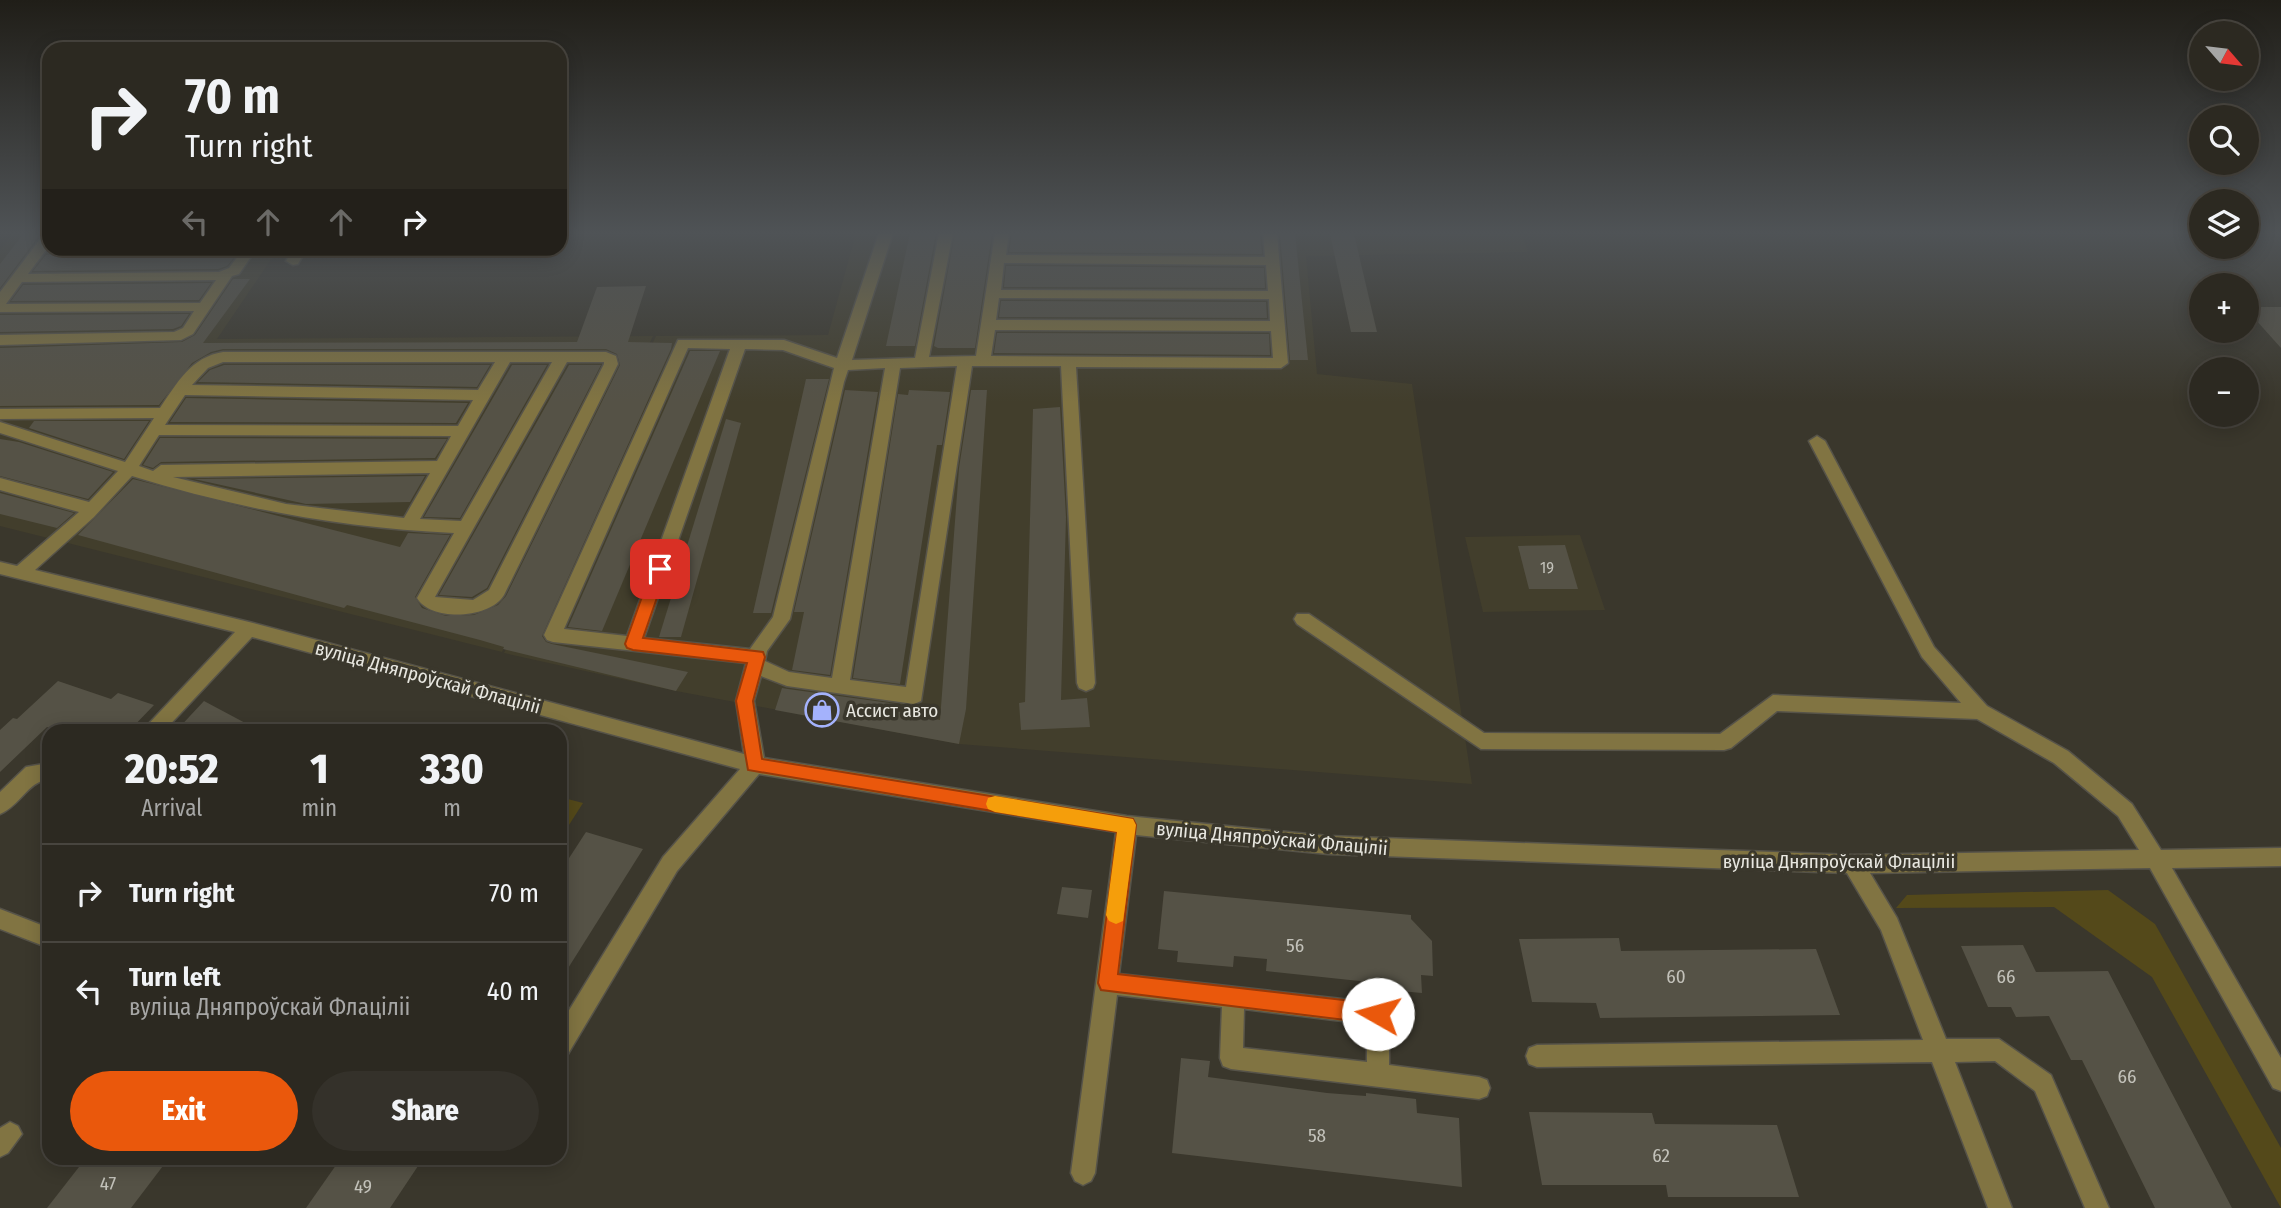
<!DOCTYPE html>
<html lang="en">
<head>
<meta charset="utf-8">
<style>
  body { margin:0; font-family:"Fira Sans Condensed",sans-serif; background:#34312a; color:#f1f3f6; height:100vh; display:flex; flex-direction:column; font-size:26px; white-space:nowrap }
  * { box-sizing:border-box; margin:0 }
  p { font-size:23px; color:#a6a6a5 }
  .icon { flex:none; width:38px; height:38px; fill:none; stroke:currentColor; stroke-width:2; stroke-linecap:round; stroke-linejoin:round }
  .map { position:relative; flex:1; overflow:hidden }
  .drawer { position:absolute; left:42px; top:724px; width:525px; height:441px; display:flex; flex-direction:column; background:#2c2921; border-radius:21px; box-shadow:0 4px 18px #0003,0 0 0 2px #48453f }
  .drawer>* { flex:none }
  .top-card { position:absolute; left:42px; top:42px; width:525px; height:214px; border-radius:21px; box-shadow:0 4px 18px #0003,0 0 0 2px #48453f; background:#2c2921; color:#f1f3f6; overflow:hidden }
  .needle { width:46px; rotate:118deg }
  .controls { position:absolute; left:2189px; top:21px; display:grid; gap:14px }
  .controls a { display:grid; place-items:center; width:70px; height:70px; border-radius:50%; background:#2c2921; box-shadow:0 4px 18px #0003,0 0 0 2px #48453f; font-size:35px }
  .pin { position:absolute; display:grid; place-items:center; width:60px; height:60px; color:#fff; margin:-30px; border-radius:14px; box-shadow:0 4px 10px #0006 }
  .me { position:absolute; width:77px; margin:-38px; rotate:277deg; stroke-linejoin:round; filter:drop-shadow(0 0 5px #0008) }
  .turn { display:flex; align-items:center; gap:24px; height:147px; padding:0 28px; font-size:32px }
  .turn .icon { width:91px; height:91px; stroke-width:2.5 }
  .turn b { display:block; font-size:49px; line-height:60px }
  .lanes { display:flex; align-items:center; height:66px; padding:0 28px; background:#0003; justify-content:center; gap:35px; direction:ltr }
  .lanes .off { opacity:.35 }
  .eta { display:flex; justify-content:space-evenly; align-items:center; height:119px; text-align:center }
  .eta b { font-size:42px; font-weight:800; line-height:49px }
  .button { display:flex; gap:14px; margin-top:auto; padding:14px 28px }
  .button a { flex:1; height:80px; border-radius:42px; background:#ea580c; color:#fff; font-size:28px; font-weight:800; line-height:80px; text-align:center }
  .button a+a { background:#34312a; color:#f1f3f6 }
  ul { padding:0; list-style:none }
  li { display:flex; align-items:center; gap:21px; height:98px; padding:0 28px; border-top:2px solid #48453f }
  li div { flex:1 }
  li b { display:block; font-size:26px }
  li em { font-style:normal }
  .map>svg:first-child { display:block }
</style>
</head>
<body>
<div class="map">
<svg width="2281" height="1208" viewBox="0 0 2281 1208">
  <rect width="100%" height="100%" fill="#3a372c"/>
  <g fill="#423e2c">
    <path d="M13,233H49V248L278,249L217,339L653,336L502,652L0,526V250Z"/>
    <path d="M856,233H1522L1528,252L1306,256L1317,374L1412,384L1472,784L959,744L676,691L504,653L656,336L828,335Z"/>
    <path d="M1580,535L1605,610L1483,612L1465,537Z"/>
  </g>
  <g fill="#54491a">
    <path d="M560,797L583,803L560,839Z"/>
    <path d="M2108,890L2155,924L2281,1148V1208L2152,977L2054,907L1896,908L1907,895Z"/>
  </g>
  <g fill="#555246">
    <path d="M24,233H41L0,288V264Z"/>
    <path d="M910,233H936L915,346H886Z"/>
    <path d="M955,233L992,234L975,348H938L934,346Z"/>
    <path d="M1280,233H1295L1308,360H1290Z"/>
    <path d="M1012,234H1260L1262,254L1009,252Z"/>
    <path d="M1330,234H1354L1377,332H1351Z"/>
    <path d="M237,254L227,266L218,269L33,271L46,255Z"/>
    <path d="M1006,266L1264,268L1265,288L1004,287Z"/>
    <path d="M233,279H250L203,343L577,342L597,287L646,286L628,342L672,343L671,349L542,636L546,642L552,644L688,672L676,691L503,649L504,647L480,640L347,605L344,608L78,535L133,479L400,547L408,533L450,535L415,597L422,608L446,616L474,615L498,605L506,596L620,365L617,354L606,349H223L211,352L192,363L159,405L0,406V348L182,342L195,335Z"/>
    <path d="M211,283L199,300L11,301L23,285Z"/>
    <path d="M1001,301L1266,302L1267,318L999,317Z"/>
    <path d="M2247,307H2281V348L2247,310Z"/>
    <path d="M189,314L181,326L173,329L0,332V315Z"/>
    <path d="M997,333L1269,334L1270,355L994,353Z"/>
    <path d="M690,351H720L602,631L568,627Z"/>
    <path d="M224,365H490L477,387L198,382L210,370Z"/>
    <path d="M512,365H547L460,518L424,517Z"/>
    <path d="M569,365H601L487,588L472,597L439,595Z"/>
    <path d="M806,379H829L771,613H753Z"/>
    <path d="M845,390L878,392L830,675L792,670L804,612H794Z"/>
    <path d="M909,390L950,392L942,445H937L900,684L853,678L898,394L908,395Z"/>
    <path d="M971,390H987L966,709L959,744L775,710L782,688L788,689L897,704L896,711L940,720L959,468Z"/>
    <path d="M186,398L468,403L456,423L170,422Z"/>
    <path d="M1060,407L1066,517L1061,700L1087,698L1090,727L1021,730L1019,703L1025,702L1033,409Z"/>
    <path d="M726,419L741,423L681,637H659Z"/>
    <path d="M34,421H149L124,459L29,428Z"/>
    <path d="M160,438L447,439L435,458L161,462L153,468L143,465Z"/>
    <path d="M0,439L19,442L113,472L88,499L0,476Z"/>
    <path d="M425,476L410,502L306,504L194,479Z"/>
    <path d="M0,493L74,513L57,528L0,514Z"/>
    <path d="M1565,545L1578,589H1529L1518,546Z"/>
    <path d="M58,681L111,699L118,693L154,705L128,732H112L92,725L86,732H60L47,727L0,772V730L13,718L17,719Z"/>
    <path d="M204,701L262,732H175Z"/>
    <path d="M586,832L643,849L560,981V872Z"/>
    <path d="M1062,887L1092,890L1088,918L1057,914Z"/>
    <path d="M1164,891L1411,915V919L1432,941L1433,976L1421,975L1422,993L1378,989V983L1266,971L1267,959L1234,956L1233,967L1177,962L1178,951L1158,949Z"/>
    <path d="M1619,938L1621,951L1816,949L1840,1015L1600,1018L1596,1003L1532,1002L1519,939Z"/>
    <path d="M2023,945L2036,972L2108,971L2232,1208H2155L2082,1060H2071L2049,1016L2016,1017L2011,1007H1988L1961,946Z"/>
    <path d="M1181,1058L1210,1061L1208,1077L1327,1093L1366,1096V1093L1416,1099L1417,1113L1459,1118L1462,1187L1172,1153Z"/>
    <path d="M1529,1112L1652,1113L1655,1124L1777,1125L1799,1197H1668L1666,1185H1542Z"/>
    <path d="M86,1158H169L131,1208H47Z"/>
    <path d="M341,1158H408L420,1163L390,1208H306Z"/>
  </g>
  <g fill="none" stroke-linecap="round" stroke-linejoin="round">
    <defs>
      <g id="minor">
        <path d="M49,233V246L28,274L219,272L229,268L244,248H257L239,274L232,276L193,334L181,340L0,345V335L174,332L183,328L194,311L0,312V292L44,234ZM216,280L200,303L6,304L22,282Z"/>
        <path d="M879,233H893L852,360L915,358L939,233H953L929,357L976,356L995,233H1009L1006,255L1265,257L1263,233H1277L1288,363L1281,368L1076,367L1095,683L1093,688L1086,691L1079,688L1077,683L1061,366H972L921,701L914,704L787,686L761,676L754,701L764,758L1127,816L1328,836L1853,855L2139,850L2118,816L2054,763L1977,719L1777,711L1731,748L1724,750L1481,749L1297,624L1294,619L1297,614H1309L1484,733L1720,734L1773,695L1961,703L1922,657L1809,441L1817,436L1825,441L1934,647L1987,706L2068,751L2132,804L2161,850L2281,848V866L2172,868L2281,1058V1091L2273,1088L2150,868L1870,873L1897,918L1946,1039H1999L2051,1075L2109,1208H2085L2035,1091L1995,1061L1955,1062L2012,1208H1988L1932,1062L1537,1067L1529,1064L1526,1056L1529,1048L1537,1045L1923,1040L1881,930L1847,873L1328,854L1136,835L1119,974L1378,1003L1386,1006L1389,1014V1065L1479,1077L1487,1080L1490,1088L1487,1096L1479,1099L1231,1069L1223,1066L1220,1058L1222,1007L1117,995L1095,1173L1091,1181L1083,1185L1075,1181L1071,1173L1116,832L759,774L677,871L568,1054L560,1057V1025L663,857L740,769L252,637L163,732H141L235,632L0,574V562L17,566L79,512L0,490V478L89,502L118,471L0,433V422L125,462L154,418L0,419V409L160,408C177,383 191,357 223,352H606L616,356L618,364L504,595C490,619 431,622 417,598L454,533C344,528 238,509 132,476L94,517L35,570L249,622L744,754L736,701L746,663L553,642L547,640L544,635L678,340H784L837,358ZM1004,263L1266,265L1268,291L1001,290ZM999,298L1269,299L1270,321L996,320ZM995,330L1271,331L1273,358L991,356ZM688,348L730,349L627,636L564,629ZM745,349L783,350L834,368L773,617L750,649L644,638ZM223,362H495L478,390L192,385L208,368ZM510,362H552L461,521L420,519ZM567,362H604V364L489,590L473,600L435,597ZM957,366L906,687L850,680L900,368ZM885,368L832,678L789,672L765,661L767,651L790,619L844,382L848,370ZM185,395L473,400L458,426L165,425ZM159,435L451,436L437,461L161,465L153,471L139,466ZM430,473L404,518L286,504L173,477ZM1244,1009L1367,1024V1062L1243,1048Z"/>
        <path d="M294,248H307L298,264L293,265L286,261Z"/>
        <path d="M49,763V779C27,782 20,806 0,814V792L26,767Z"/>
        <path d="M0,909L49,928V948L0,929Z"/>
        <path d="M10,1122L18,1126L22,1134L8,1153L0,1157V1128Z"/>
      </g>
    </defs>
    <use href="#minor" stroke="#565349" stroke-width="3"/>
    <use href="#minor" fill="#817442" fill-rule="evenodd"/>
  </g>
  <linearGradient id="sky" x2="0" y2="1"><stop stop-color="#201e18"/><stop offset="0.58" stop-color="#4f5356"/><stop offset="1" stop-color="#4f5356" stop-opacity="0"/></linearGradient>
  <rect width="2281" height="402" fill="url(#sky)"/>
  <path fill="#ea580c" stroke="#983908" stroke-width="2" d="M660,563L667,569L643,638L763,652L765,657L753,701L762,759L1133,819L1136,825L1118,974L1378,1004L1385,1007L1388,1014L1385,1021L1378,1024L1101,990L1098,983L1117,832L748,770L736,701L747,663L633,650L627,648L625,644L652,569Z"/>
  <path fill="#f59e0b" d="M995,796L1133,819L1136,825L1123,921L1116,924L1109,921L1106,915L1117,832L995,812L988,809L986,804L988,798Z"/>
  <defs>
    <symbol id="shop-ring" viewBox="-11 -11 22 22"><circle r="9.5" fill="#3a372c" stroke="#a4b2fc" stroke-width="1.5"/><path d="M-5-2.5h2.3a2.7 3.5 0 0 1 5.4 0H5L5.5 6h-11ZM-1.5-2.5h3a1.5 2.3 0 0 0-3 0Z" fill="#a4b2fc"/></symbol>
  </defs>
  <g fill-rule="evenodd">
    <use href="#shop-ring" x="803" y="691" width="38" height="38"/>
  </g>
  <g text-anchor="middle" stroke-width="7" stroke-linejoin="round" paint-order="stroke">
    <g font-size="16" fill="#c3c2ba">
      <text x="1547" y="573">19</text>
    </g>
    <g font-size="19" fill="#e8e7e0" stroke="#3a372c">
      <text transform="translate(428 677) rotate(15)" y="7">вуліца Дняпроўскай Флаціліі</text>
      <text transform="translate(1272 838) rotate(5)" y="7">вуліца Дняпроўскай Флаціліі</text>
      <text x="1839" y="868">вуліца Дняпроўскай Флаціліі</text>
    </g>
    <g font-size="19" fill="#e8e7e0" stroke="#3a372c" text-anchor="start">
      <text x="846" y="717">Ассист авто</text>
    </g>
    <g font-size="19" fill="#c3c2ba">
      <text x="1295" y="952">56</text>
      <text x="1676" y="983">60</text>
      <text x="2006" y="983">66</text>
      <text x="2127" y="1083">66</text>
      <text x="1317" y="1142">58</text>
      <text x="1661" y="1162">62</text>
      <text x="108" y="1190">47</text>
      <text x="363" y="1193">49</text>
    </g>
  </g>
</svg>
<div class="controls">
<a><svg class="needle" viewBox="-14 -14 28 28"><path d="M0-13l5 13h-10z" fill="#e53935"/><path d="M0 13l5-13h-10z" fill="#a6a6a5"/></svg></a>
<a><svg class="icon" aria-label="search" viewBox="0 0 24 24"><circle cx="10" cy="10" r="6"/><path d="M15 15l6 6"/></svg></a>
<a><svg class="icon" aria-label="layers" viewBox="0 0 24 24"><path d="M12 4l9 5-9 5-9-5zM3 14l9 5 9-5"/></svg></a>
<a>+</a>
<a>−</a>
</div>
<div class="pin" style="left:660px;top:569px;background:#d93025"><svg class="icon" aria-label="arrive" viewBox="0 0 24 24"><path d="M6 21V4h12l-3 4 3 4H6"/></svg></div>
<svg class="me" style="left:1378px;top:1014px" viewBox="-20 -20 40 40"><circle r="19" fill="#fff"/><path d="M0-13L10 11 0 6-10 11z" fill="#ea580c"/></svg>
<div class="top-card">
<div class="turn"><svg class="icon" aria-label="right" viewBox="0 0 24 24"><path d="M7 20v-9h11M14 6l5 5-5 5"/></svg><div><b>70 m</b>Turn right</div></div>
<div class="lanes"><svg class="icon off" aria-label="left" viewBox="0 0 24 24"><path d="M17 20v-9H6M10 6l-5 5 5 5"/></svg><svg class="icon off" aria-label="ahead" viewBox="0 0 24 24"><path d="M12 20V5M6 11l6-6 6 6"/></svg><svg class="icon off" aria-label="ahead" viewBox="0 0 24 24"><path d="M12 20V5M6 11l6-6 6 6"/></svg><svg class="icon" aria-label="right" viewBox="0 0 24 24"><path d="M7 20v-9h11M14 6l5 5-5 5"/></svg></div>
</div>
<section class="drawer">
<div class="eta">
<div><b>20:52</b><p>Arrival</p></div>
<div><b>1</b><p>min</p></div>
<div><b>330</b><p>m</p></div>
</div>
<ul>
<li><svg class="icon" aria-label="right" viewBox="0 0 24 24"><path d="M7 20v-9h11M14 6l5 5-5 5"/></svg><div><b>Turn right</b></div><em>70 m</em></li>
<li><svg class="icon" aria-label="left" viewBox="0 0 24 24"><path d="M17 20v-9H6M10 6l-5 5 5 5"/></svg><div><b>Turn left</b><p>вуліца Дняпроўскай Флаціліі</p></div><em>40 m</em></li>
</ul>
<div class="button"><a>Exit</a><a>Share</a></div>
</section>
</div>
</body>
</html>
